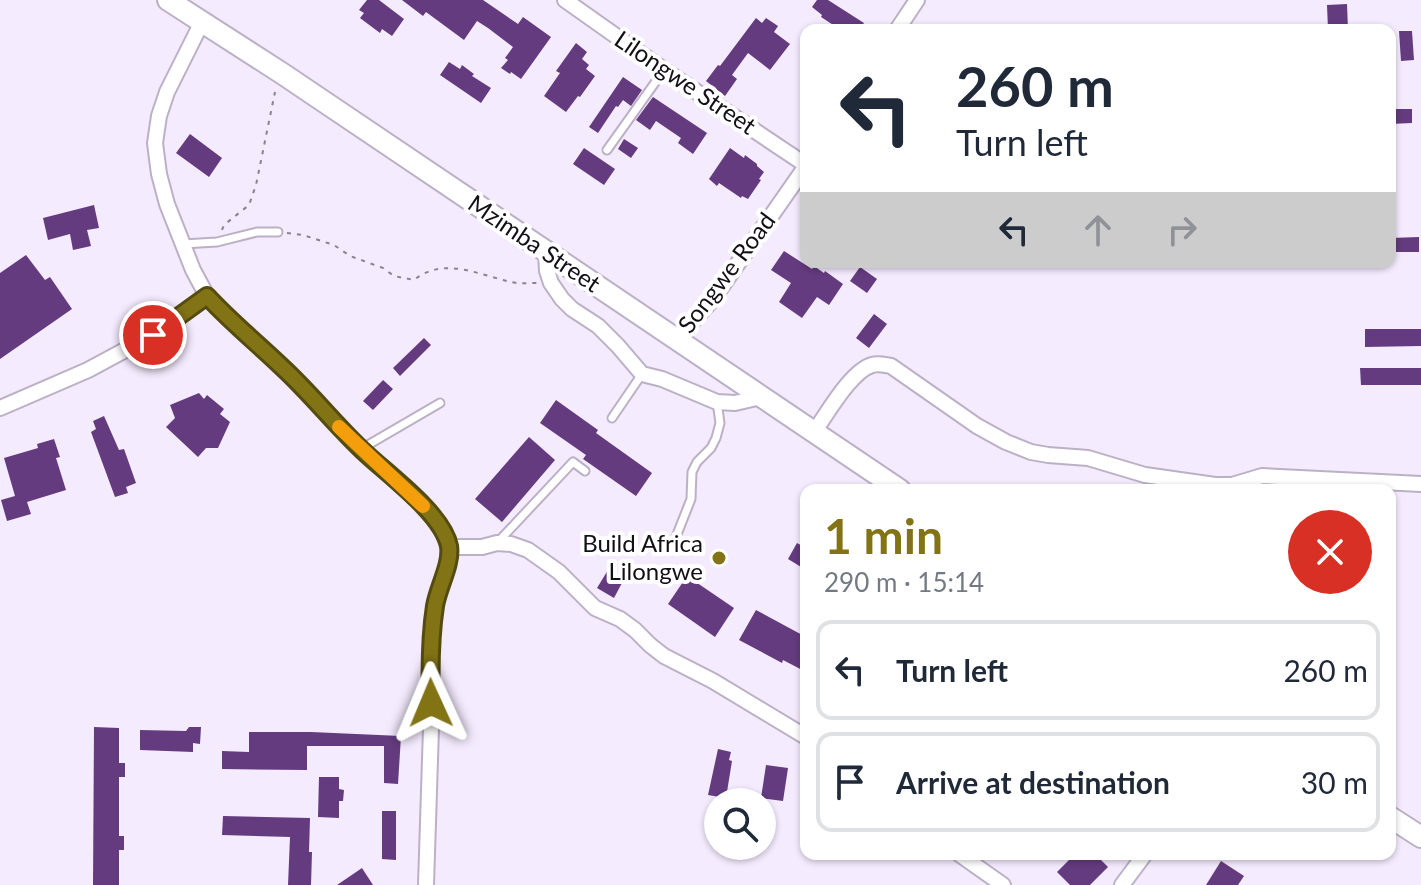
<!DOCTYPE html>
<html lang="en">
<head>
<meta charset="utf-8">
<style>
  body { margin:0; font-family:Lato,sans-serif; background:#f2f2f3; color:#1f2937; height:100vh; display:flex; flex-direction:column; font-size:30px; white-space:nowrap }
  * { box-sizing:border-box; margin:0 }
  p { font-size:26px; color:#747a83 }
  .icon { flex:none; width:44px; height:44px; fill:none; stroke:currentColor; stroke-width:2; stroke-linecap:round; stroke-linejoin:round }
  .map { position:relative; flex:1; overflow:hidden }
  .panel { position:absolute; left:800px; top:484px; width:596px; height:376px; display:flex; flex-direction:column; background:#fff; border-radius:16px; box-shadow:0 2px 6px #0004 }
  .panel>* { flex:none }
  .top-card { position:absolute; left:800px; top:24px; width:596px; height:244px; border-radius:16px; box-shadow:0 2px 6px #0004; background:#fff; color:#1f2937; overflow:hidden }
  .buttons { position:absolute; left:704px; top:788px; display:grid; gap:16px }
  .buttons a { display:grid; place-items:center; width:72px; height:72px; border-radius:50%; background:#fff; box-shadow:0 2px 6px #0004; font-size:40px }
  .pin { position:absolute; display:grid; place-items:center; width:68px; height:68px; color:#fff; margin:-34px; border:4px solid #fff; border-radius:50%; box-shadow:0 2px 8px #0007 }
  .me { position:absolute; width:88px; margin:-44px; rotate:359deg; stroke-linejoin:round; filter:drop-shadow(0 0 6px #0008) }
  .turn { display:flex; align-items:center; gap:28px; height:168px; padding:0 24px; font-size:36px }
  .turn .icon { width:104px; height:104px; stroke-width:2.5 }
  .turn b { display:block; font-size:56px; line-height:68px }
  .lanes { display:flex; align-items:center; height:76px; padding:0 24px; background:#0003; justify-content:center; gap:40px; direction:ltr }
  .lanes .off { opacity:.35 }
  .round { display:grid; place-items:center; flex:none; width:84px; height:84px; border-radius:42px; background:#f2f2f3 }
  .headline { display:flex; align-items:center; justify-content:space-between; height:136px; padding:0 24px }
  h1 { font-size:48px; font-weight:700; line-height:60px; color:#827315 }
  ul { padding:0; list-style:none }
  li { display:flex; align-items:center; gap:24px; height:100px; margin:0 16px 12px; padding:0 8px; border:4px solid #e0e1e3; border-radius:16px }
  li div { flex:1 }
  li b { display:block; font-size:30px }
  li em { font-style:normal }
  .map>svg:first-child { display:block }
</style>
</head>
<body>
<div class="map">
<svg width="1421" height="885" viewBox="0 0 1421 885">
  <rect width="100%" height="100%" fill="#f5ebfe"/>
  <g fill="#643b7f">
    <path d="M367,0H379L404,19L392,36L382,29L380,33L360,18L364,13L359,10Z"/>
    <path d="M402,0H483L518,24L523,17L551,37L521,79L511,72L510,74L501,68L508,60L505,58L513,47L488,28L477,21L464,40L426,12L423,16Z"/>
    <path d="M817,0H828L864,23L859,30H841L821,17L822,15L812,7Z"/>
    <path d="M1347,4L1348,30H1328L1327,5Z"/>
    <path d="M756,18L762,23L766,18L778,26L774,32L790,44L770,70L748,53L732,75L737,79L725,96L706,81L718,65L720,66Z"/>
    <path d="M1399,31H1412L1414,60L1401,61Z"/>
    <path d="M576,43L587,52L582,59L589,65L586,69L595,76L580,97L578,96L566,112L544,96L560,73L556,71Z"/>
    <path d="M449,62L460,69L462,65L474,74L472,76L491,88L481,103L440,75Z"/>
    <path d="M623,77L642,90L631,106L623,100L618,107L616,106L598,133L589,127Z"/>
    <path d="M653,97L707,133L693,154L678,143L681,138L656,121L650,130L636,120Z"/>
    <path d="M1390,109H1412V123L1390,124Z"/>
    <path d="M190,134L222,158L209,177L176,153Z"/>
    <path d="M624,139L638,148L631,158L618,149Z"/>
    <path d="M584,148L615,169L604,185L573,164Z"/>
    <path d="M730,148L744,158L745,155L757,164V166L764,172L759,179L761,180L748,199L742,196L741,198L719,183L717,186L709,179Z"/>
    <path d="M94,205L99,228L87,230L91,246L73,250L70,234L48,240L43,218Z"/>
    <path d="M1419,237V252H1390V238Z"/>
    <path d="M784,251L812,269L814,266L824,273L825,271L843,284L829,305L817,297L802,318L779,302L791,283L771,270Z"/>
    <path d="M26,255L45,280L50,277L72,309L0,359V273Z"/>
    <path d="M860,267L877,279L867,293L850,281Z"/>
    <path d="M874,314L887,324L869,348L856,338Z"/>
    <path d="M1365,329H1421V346L1365,347Z"/>
    <path d="M424,338L431,345L400,376L393,368Z"/>
    <path d="M1360,368H1421V385H1361Z"/>
    <path d="M383,380L393,389L373,410L363,401Z"/>
    <path d="M199,393L204,399L207,395L224,409L220,414L230,422L218,448H206L198,457L166,427L175,418L170,405Z"/>
    <path d="M556,400L598,430L596,433L652,473L636,496L583,459L586,455L540,423Z"/>
    <path d="M104,416L119,450L124,449L136,483L126,487L128,493L115,497L91,432L96,429L93,421Z"/>
    <path d="M529,437L555,460L502,522L475,499Z"/>
    <path d="M54,439L60,457L56,458L66,490L27,502L31,514L7,521L1,500L15,496L4,458L38,448L37,444Z"/>
    <path d="M797,543L806,548V570L788,559Z"/>
    <path d="M608,570L623,581L614,598L597,588Z"/>
    <path d="M687,576L734,608L715,637L668,604Z"/>
    <path d="M756,610L806,637V672L783,660L782,663L739,640Z"/>
    <path d="M94,727L119,728V763H125V777H119V836H124V850H119V885H93Z"/>
    <path d="M189,727H201L200,744L193,743V752L140,750V730L186,731Z"/>
    <path d="M249,732H311L401,736L398,784L384,783V746H307V770L222,769V751L249,752Z"/>
    <path d="M718,749L731,752L729,760L732,761L726,798L708,795Z"/>
    <path d="M766,765L788,768L783,801L761,798Z"/>
    <path d="M319,777H339V789L344,790L343,801H339V818L318,817Z"/>
    <path d="M382,811H396V860L382,859Z"/>
    <path d="M223,816L310,818L309,852H312L311,885H288L290,837L222,835Z"/>
    <path d="M1075,854H1095L1108,867L1090,885H1070L1057,872Z"/>
    <path d="M1221,861L1244,876L1238,885H1206Z"/>
    <path d="M362,868L373,885H337Z"/>
  </g>
  <g fill="none" stroke-linecap="round" stroke-linejoin="round">
    <defs>
      <g id="lane">
        <path d="M607,150L664,70"/>
        <path d="M183,244L217,242L257,232H278"/>
        <path d="M612,418L642,374"/>
        <path d="M361,449L440,403"/>
        <path d="M497,543L573,462L585,471"/>
        <path d="M672,547L691,499L692,472L697,462L711,448L716,438L720,423L717,402"/>
      </g>
      <g id="street">
        <path d="M565,0L664,70L806,165"/>
        <path d="M202,22L167,92L159,116L155,143L159,174L167,204L193,270L207,296L226,316L286,370L361,449L429,511L442,529L449,547L448,563L435,603L430,654L431,728L426,885"/>
        <path d="M897,30L917,0"/>
        <path d="M546,253L547,271L551,283L562,299L572,309L598,326L618,346L642,374L662,379L717,402L735,403L761,397"/>
        <path d="M676,340L713,299L806,166"/>
        <path d="M0,408L88,370L153,335L207,296"/>
        <path d="M814,432C827,414 851,371 872,365C878,363 885,365 891,366L977,426L1006,442L1031,452L1048,455L1088,458L1145,475L1215,485H1232L1262,476L1421,484"/>
        <path d="M449,547H482L497,543L511,544L528,550L559,572L595,608L620,619L635,630L650,645L664,656L713,681L806,737"/>
        <path d="M959,854L1003,885"/>
        <path d="M1122,885L1145,854"/>
      </g>
      <g id="secondary">
        <path d="M168,0L283,74L900,490"/>
        <path d="M1390,817L1421,837"/>
      </g>
    </defs>
    <use href="#lane" stroke="#bcb0c7" stroke-width="11"/>
    <use href="#street" stroke="#bcb0c7" stroke-width="18"/>
    <use href="#secondary" stroke="#bcb0c7" stroke-width="24"/>
    <g stroke="#898290" stroke-width="2" stroke-dasharray="4 6" stroke-linecap="butt">
      <path d="M222,230L224,225L249,205L256,185L275,92"/>
      <path d="M287,233L303,235L334,245L350,256L383,268L394,276L414,280C444,256 479,275 511,282C519,284 528,283 537,283"/>
    </g>
    <use href="#lane" stroke="#fff" stroke-width="7"/>
    <use href="#street" stroke="#fff" stroke-width="14"/>
    <use href="#secondary" stroke="#fff" stroke-width="20"/>
  </g>
  <g fill="none" stroke-linecap="round" stroke-linejoin="round">
    <defs>
      <path id="route" d="M153,335L207,296C231,322 258,344 283,368C310,393 333,422 360,448C384,472 442,512 449,546C452,564 438,587 435,606C430,638 430,670 431,703"/>
    </defs>
    <use href="#route" stroke="#544b0e" stroke-width="20"/>
    <use href="#route" stroke="#827315" stroke-width="14"/>
    <path stroke="#f59e0b" stroke-width="14" d="M339,427L423,506"/>
  </g>
  <circle fill="#827315" stroke="#fff" stroke-width="3" cx="719" cy="558" r="8"/>
  <g text-anchor="middle" stroke-width="8" stroke-linejoin="round" paint-order="stroke">
    <g font-size="24" fill="#130f17" stroke="#fff">
      <text transform="translate(685 83) rotate(34)" y="8">Lilongwe Street</text>
      <text transform="translate(534 244) rotate(34)" y="8">Mzimba Street</text>
      <text transform="translate(727 273) rotate(-53)" y="8">Songwe Road</text>
    </g>
    <g font-size="24" fill="#130f17" stroke="#fff" text-anchor="end">
      <text x="703" y="552">Build Africa<tspan x="703" dy="28">Lilongwe</tspan></text>
    </g>
  </g>
</svg>
<div class="buttons">
<a><svg class="icon" aria-label="search" viewBox="0 0 24 24"><circle cx="10" cy="10" r="6"/><path d="M15 15l6 6"/></svg></a>
</div>
<div class="pin" style="left:153px;top:335px;background:#d93025"><svg class="icon" aria-label="arrive" viewBox="0 0 24 24"><path d="M6 21V4h12l-3 4 3 4H6"/></svg></div>
<svg class="me" style="left:431px;top:703px" viewBox="-20 -20 40 40"><path d="M0-17L14 15 0 8-14 15z" fill="#827315" stroke="#fff" stroke-width="4"/></svg>
<div class="top-card">
<div class="turn"><svg class="icon" aria-label="left" viewBox="0 0 24 24"><path d="M17 20v-9H6M10 6l-5 5 5 5"/></svg><div><b>260 m</b>Turn left</div></div>
<div class="lanes"><svg class="icon" aria-label="left" viewBox="0 0 24 24"><path d="M17 20v-9H6M10 6l-5 5 5 5"/></svg><svg class="icon off" aria-label="ahead" viewBox="0 0 24 24"><path d="M12 20V5M6 11l6-6 6 6"/></svg><svg class="icon off" aria-label="right" viewBox="0 0 24 24"><path d="M7 20v-9h11M14 6l5 5-5 5"/></svg></div>
</div>
<section class="panel">
<div class="headline"><div><h1>1 min</h1><p>290 m · 15:14</p></div><a class="round" style="background:#d93025;color:#fff"><svg class="icon" aria-label="close" viewBox="0 0 24 24"><path d="M6 6l12 12M18 6L6 18"/></svg></a></div>
<ul>
<li><svg class="icon" aria-label="left" viewBox="0 0 24 24"><path d="M17 20v-9H6M10 6l-5 5 5 5"/></svg><div><b>Turn left</b></div><em>260 m</em></li>
<li><svg class="icon" aria-label="arrive" viewBox="0 0 24 24"><path d="M6 21V4h12l-3 4 3 4H6"/></svg><div><b>Arrive at destination</b></div><em>30 m</em></li>
</ul>
</section>
</div>
</body>
</html>
